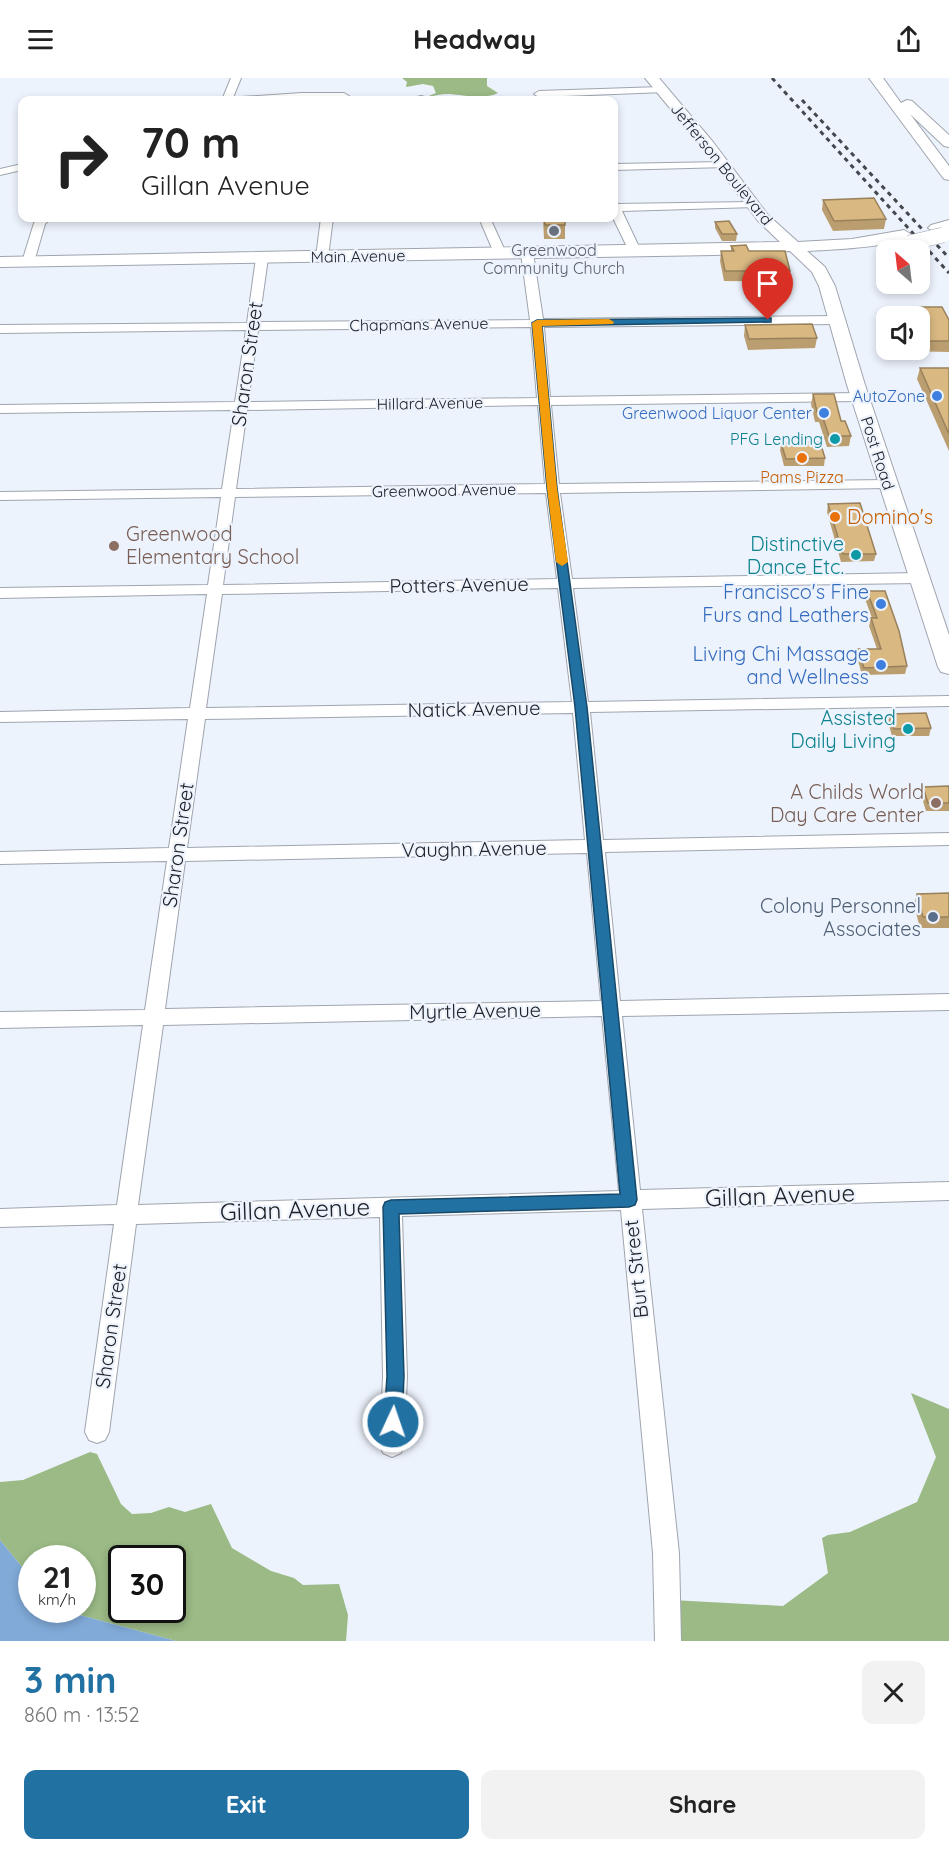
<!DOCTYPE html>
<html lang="en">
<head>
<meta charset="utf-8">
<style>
  body { margin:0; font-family:Quicksand,sans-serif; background:#f2f2f2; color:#222; height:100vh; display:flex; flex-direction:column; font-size:22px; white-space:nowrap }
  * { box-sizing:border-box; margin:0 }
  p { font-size:20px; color:#767676 }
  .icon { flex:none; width:33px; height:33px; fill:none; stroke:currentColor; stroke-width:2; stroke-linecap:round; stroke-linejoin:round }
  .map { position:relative; height:1563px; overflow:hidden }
  .panel { display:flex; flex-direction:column; background:#fff; flex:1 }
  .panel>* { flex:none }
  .top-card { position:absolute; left:18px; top:18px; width:600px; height:126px; border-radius:12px; box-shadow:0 3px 9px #0003; background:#fff; color:#222; overflow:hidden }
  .needle { width:39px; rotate:332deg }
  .buttons { position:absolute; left:876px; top:162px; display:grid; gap:12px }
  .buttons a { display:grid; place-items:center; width:54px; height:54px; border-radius:12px; background:#fff; box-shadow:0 3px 9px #0003; font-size:30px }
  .speed { position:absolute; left:18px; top:1467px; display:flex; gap:12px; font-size:30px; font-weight:700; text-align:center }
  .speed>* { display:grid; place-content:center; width:78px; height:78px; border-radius:50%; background:#fff; box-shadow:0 3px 9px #0003; line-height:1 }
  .speed small { font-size:15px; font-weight:400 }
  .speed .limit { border:3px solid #111; border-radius:9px; background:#fff; color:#111 }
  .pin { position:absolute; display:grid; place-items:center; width:51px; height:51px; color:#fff; margin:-62px -26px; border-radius:50% 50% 50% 0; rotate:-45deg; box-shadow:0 0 6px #0007 }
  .pin .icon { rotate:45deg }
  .me { position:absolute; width:66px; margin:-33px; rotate:3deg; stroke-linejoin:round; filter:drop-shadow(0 0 4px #0008) }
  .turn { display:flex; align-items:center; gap:21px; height:126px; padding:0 24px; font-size:27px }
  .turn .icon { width:78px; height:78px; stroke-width:2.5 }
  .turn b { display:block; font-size:42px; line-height:51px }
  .round { display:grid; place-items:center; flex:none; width:63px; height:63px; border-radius:12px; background:#f2f2f2 }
  .summary { display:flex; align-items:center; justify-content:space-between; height:102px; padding:0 24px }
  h1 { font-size:36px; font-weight:700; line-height:45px; color:#2271a3 }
  .primary-button { display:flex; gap:12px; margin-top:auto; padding:12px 24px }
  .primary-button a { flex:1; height:69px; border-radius:12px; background:#2271a3; color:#fff; font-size:24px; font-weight:700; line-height:69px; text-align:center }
  .primary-button a+a { background:#f2f2f2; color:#222 }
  header { display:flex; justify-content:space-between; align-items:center; height:78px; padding:0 24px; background:#fff; font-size:27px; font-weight:700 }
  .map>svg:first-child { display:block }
</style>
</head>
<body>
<header><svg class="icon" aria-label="menu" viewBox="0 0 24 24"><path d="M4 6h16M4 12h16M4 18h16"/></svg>Headway<svg class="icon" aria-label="share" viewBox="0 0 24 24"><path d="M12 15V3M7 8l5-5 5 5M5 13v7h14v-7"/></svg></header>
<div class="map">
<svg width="949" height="1563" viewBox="0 0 949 1563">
  <rect width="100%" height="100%" fill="#edf3fd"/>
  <g fill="#9bba85" fill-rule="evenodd">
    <path d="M402,0H487V8L498,15C485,22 463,17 449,16C441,16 432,18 424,20L436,15L433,8L423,6L406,9L407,4Z"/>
    <path d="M911,1315L949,1331V1563H668L672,1522L783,1528L828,1495L822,1460L828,1457L850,1454L917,1424L936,1379Z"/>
    <path d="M90,1374L97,1376L121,1426L132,1436L151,1435L169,1429L185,1434L211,1426L232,1470L271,1493L294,1500L303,1507L339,1506L348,1537L346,1563H176L61,1532H82V1480H32L31,1500L0,1462V1404L23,1402ZM122,1480H172V1532H122Z"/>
  </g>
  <path fill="#81aad8" d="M0,1462L31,1500L32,1532H61L176,1563H0Z"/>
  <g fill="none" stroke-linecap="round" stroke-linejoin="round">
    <defs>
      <g id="minor">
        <path d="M231,0H241L232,22H222Z"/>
        <path d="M661,9L666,12L665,14L539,19L534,16L539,13Z"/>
        <path d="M302,15H344L349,18L344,21L236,22L241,19Z"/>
        <path d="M421,18L425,19L426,22H416L417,19Z"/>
        <path d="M723,84L728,87L727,89L614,92V86Z"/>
        <path d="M22,86V92L0,97V91Z"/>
        <path d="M752,124L758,127L756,129L622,133L641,173L635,176L629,173L613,140L614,126Z"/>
        <path d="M39,140H51L45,146L34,184L28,188L24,186L22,184L34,145Z"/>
        <path d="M321,140H333L328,179L322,183L316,179Z"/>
        <path d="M479,140H490L506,175L504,177H496L494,175Z"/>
        <path d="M527,172L533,175L543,241L837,238L843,242L837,246L544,249L550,319L860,315L867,319L860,323L551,327L559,406L888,402L895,406L888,410L560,415L572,501L919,495L927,500L919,505L573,510L588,624L949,618V628L590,634L603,762L949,755V767L605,774L620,923L949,916V932L622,938L640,1112L949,1104V1122L642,1131L679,1475L681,1563H655L653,1475L621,1132L402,1138L407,1298L404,1367L401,1375L392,1379L383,1375L380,1367L383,1298L380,1139L136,1146L109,1354L105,1362L97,1365L89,1362L85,1354L114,1146L0,1149V1131L117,1127L143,947L0,950V934L145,932L167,783L0,786V774L169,770L188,641L0,644V634L190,630L207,516L0,520V510L208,507L221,419L0,422V414L222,411L234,332L0,335V327L235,324L246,252L0,255V247L247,245L256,180L262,176L268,180L259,244L530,242L521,175ZM531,249L537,320L248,324L258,252ZM538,327L545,406L236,411L247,332ZM546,415L557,501L223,507L235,419ZM558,510L572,624L206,630L222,516ZM573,635L585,762L187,770L205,641ZM587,775L601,923L165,931L185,783ZM602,938L619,1113L138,1127L163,947Z"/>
      </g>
      <g id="major">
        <path d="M645,0H659L713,64L768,137L798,164L852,161L904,152L912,157C901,169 826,172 807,173L825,189L835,208L865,307L949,557V596L941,594L938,589L847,307L819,208L812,194L790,173L715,177L0,189V179L780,164L758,143L703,70Z"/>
        <path d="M869,0H883L901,25L907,22L912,23L949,57V69L944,68L910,36L949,88V102L944,101Z"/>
        <path d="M949,142V152L936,155L928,150L931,147Z"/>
      </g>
    </defs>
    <use href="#minor" stroke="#9fa5ae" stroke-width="2"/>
    <use href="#major" stroke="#9fa5ae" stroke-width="2"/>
    <use href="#minor" fill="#fff" fill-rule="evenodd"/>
    <use href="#major" fill="#fff" fill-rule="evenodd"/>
    <g stroke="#44474c" stroke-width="3" stroke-dasharray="4.5 4.5" stroke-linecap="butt">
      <path d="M772,0L949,195"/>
      <path d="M802,22L949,180"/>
    </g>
    <defs>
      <path id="major-bridge" d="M909,165L943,157"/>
    </defs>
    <use href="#major-bridge" stroke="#9fa5ae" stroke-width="16" stroke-linecap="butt"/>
    <use href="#major-bridge" stroke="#fff" stroke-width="15"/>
  </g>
  <g fill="#bb9e70">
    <path d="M823,122L886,141L884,151L833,153L822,132Z"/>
    <path d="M543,140H565V161H544Z"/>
    <path d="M715,144L737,156L736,163H722L715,150Z"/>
    <path d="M731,168L749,173L790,193L789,204L724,203L720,183L721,173H731Z"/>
    <path d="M893,229L949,242V274L903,273V272H920V238H891Z"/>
    <path d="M745,247L817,260L815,270L748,272L744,258Z"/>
    <path d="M920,290H949V373L917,301Z"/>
    <path d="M813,316L841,343L851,358L849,368L827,369L819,344H815L811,326Z"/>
    <path d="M781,365L825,380L824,388H784L780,372Z"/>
    <path d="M828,426L876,476L874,483L841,484L827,434Z"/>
    <path d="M867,513L907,588L905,596L862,597L857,579L858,571H877L869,548L871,540H872L865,521Z"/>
    <path d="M890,636L931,650L929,658H892L888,644Z"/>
    <path d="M949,708V733H926L921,717L923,709Z"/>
    <path d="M949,815V850H920L914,827L917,816Z"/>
  </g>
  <g fill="#d9b882" stroke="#98815b" stroke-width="1.5">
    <path d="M874,120L886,141L834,143L823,122Z"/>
    <path d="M544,140H565V147H545Z"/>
    <path d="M729,143L737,156H722L715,144Z"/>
    <path d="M746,167L749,173H785L790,193H725L721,173H734L731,168Z"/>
    <path d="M893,229H942L949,242V263H920V238H897Z"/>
    <path d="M812,246L817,260L749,261L745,247Z"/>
    <path d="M920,290H949V356Z"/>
    <path d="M813,316H834L841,343H845L851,358H829L821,334H817Z"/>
    <path d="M820,364L825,380L786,381L781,365Z"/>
    <path d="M860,425L876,476H843L828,426Z"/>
    <path d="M867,513H885L899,553L907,588L864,590L858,571H881L871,540H877Z"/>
    <path d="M926,635L931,650L894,651L890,636Z"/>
    <path d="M949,708V725H928L923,709Z"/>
    <path d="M949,815V839H923L917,816Z"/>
  </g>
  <path fill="#2271a3" stroke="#16496a" stroke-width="1.5" d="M768,240H771V244L542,248L557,410L587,629L637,1122L635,1127L629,1129L399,1136L404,1298L402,1344L399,1350L393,1353L387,1350L384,1344L387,1298L383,1129L385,1124L391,1122L620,1116L575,629L547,410L532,245L537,242Z"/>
  <path fill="#f59e0b" d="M609,241L614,244L613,246L542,248L557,410L568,484L562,488L556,484L547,410L532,245L537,242Z"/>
  <circle fill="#6b7280" stroke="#edf3fd" stroke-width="2" cx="554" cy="153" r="6"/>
  <g fill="#3f7fe0" stroke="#edf3fd" stroke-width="2">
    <circle cx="937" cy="318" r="6"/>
    <circle cx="824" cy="335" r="6"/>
    <circle cx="881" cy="526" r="6"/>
    <circle cx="881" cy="587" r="6"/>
  </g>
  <g fill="#0f9aa8" stroke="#edf3fd" stroke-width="2">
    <circle cx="835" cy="361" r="6"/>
    <circle cx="856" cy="477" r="6"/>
    <circle cx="908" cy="651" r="6"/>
  </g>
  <g fill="#e8710a" stroke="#edf3fd" stroke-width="2">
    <circle cx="802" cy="380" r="6"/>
    <circle cx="835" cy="439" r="6"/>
  </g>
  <g fill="#8d6e63" stroke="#edf3fd" stroke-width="2">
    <circle cx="114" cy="468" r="6"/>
    <circle cx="936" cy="725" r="6"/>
  </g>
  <circle fill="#5c6f8a" stroke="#edf3fd" stroke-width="2" cx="933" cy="839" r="6"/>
  <g text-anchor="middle" stroke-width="4.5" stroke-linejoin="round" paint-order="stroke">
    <g font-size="16" fill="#202226" stroke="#edf3fd">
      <text transform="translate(722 86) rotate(51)" y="6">Jefferson Boulevard</text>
      <text transform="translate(358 178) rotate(-1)" y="6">Main Avenue</text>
      <text transform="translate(419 246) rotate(-1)" y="6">Chapmans Avenue</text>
      <text transform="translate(430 325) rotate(-1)" y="6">Hillard Avenue</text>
      <text transform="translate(878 375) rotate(72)" y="6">Post Road</text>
      <text transform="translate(444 412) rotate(-1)" y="6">Greenwood Avenue</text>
    </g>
    <g font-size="16" fill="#5b616d" stroke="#edf3fd">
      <text x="554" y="178">Greenwood<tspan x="554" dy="18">Community Church</tspan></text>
    </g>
    <g font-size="16" fill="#366cbe" stroke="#edf3fd" text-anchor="end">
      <text x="925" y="324">AutoZone</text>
      <text x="812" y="341">Greenwood Liquor Center</text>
    </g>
    <g font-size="16" fill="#0d838f" stroke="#edf3fd" text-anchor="end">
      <text x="823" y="367">PFG Lending</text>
    </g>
    <g font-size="16" fill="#c56008" stroke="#edf3fd">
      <text x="802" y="405">Pams Pizza</text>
    </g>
    <g font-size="20" fill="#202226" stroke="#edf3fd">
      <text transform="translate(247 286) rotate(-82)" y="7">Sharon Street</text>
      <text transform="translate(459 507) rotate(-1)" y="7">Potters Avenue</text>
      <text transform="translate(474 631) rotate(-1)" y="7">Natick Avenue</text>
      <text transform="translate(178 767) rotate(-82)" y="7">Sharon Street</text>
      <text transform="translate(474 771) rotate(-1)" y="7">Vaughn Avenue</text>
      <text transform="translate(475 933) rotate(-1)" y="7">Myrtle Avenue</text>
      <text transform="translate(636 1191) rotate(-96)" y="7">Burt Street</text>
      <text transform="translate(111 1248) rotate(-82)" y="7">Sharon Street</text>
    </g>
    <g font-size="20" fill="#c56008" stroke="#edf3fd" text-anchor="start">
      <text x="847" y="446">Domino's</text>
    </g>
    <g font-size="20" fill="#785e54" stroke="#edf3fd" text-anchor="start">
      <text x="126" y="463">Greenwood<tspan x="126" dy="23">Elementary School</tspan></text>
      <text x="924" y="721" text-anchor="end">A Childs World<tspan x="924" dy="23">Day Care Center</tspan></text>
    </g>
    <g font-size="20" fill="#0d838f" stroke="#edf3fd" text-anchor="end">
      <text x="844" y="473">Distinctive<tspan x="844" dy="23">Dance Etc.</tspan></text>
      <text x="896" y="647">Assisted<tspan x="896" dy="23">Daily Living</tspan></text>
    </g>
    <g font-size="20" fill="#366cbe" stroke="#edf3fd" text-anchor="end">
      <text x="869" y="521">Francisco's Fine<tspan x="869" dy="23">Furs and Leathers</tspan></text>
      <text x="869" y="583">Living Chi Massage<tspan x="869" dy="23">and Wellness</tspan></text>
    </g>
    <g font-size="20" fill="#4e5e75" stroke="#edf3fd" text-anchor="end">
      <text x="921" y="835">Colony Personnel<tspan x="921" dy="23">Associates</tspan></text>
    </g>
    <g font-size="24" fill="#202226" stroke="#edf3fd">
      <text transform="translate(780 1118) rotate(-2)" y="8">Gillan Avenue</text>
      <text transform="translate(295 1132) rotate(-2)" y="8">Gillan Avenue</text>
    </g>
  </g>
</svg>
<div class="buttons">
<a><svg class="needle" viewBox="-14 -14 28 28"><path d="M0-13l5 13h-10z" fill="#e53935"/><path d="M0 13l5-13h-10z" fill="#767676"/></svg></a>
<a><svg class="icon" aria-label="sound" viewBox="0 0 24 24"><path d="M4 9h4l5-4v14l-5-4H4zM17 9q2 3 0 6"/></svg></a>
</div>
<div class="speed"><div>21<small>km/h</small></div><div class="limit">30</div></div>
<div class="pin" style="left:768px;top:242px;background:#d93025"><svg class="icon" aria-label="arrive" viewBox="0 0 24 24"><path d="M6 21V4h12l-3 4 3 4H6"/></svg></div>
<svg class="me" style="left:393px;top:1344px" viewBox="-20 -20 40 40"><circle r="17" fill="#2271a3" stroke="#fff" stroke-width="3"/><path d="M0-11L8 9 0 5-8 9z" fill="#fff"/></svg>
<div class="top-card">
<div class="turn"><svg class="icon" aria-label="right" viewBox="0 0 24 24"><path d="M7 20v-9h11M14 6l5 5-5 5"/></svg><div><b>70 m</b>Gillan Avenue</div></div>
</div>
</div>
<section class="panel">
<div class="summary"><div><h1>3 min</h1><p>860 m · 13:52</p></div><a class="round"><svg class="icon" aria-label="close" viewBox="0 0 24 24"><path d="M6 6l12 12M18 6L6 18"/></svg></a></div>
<div class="primary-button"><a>Exit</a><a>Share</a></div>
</section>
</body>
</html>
